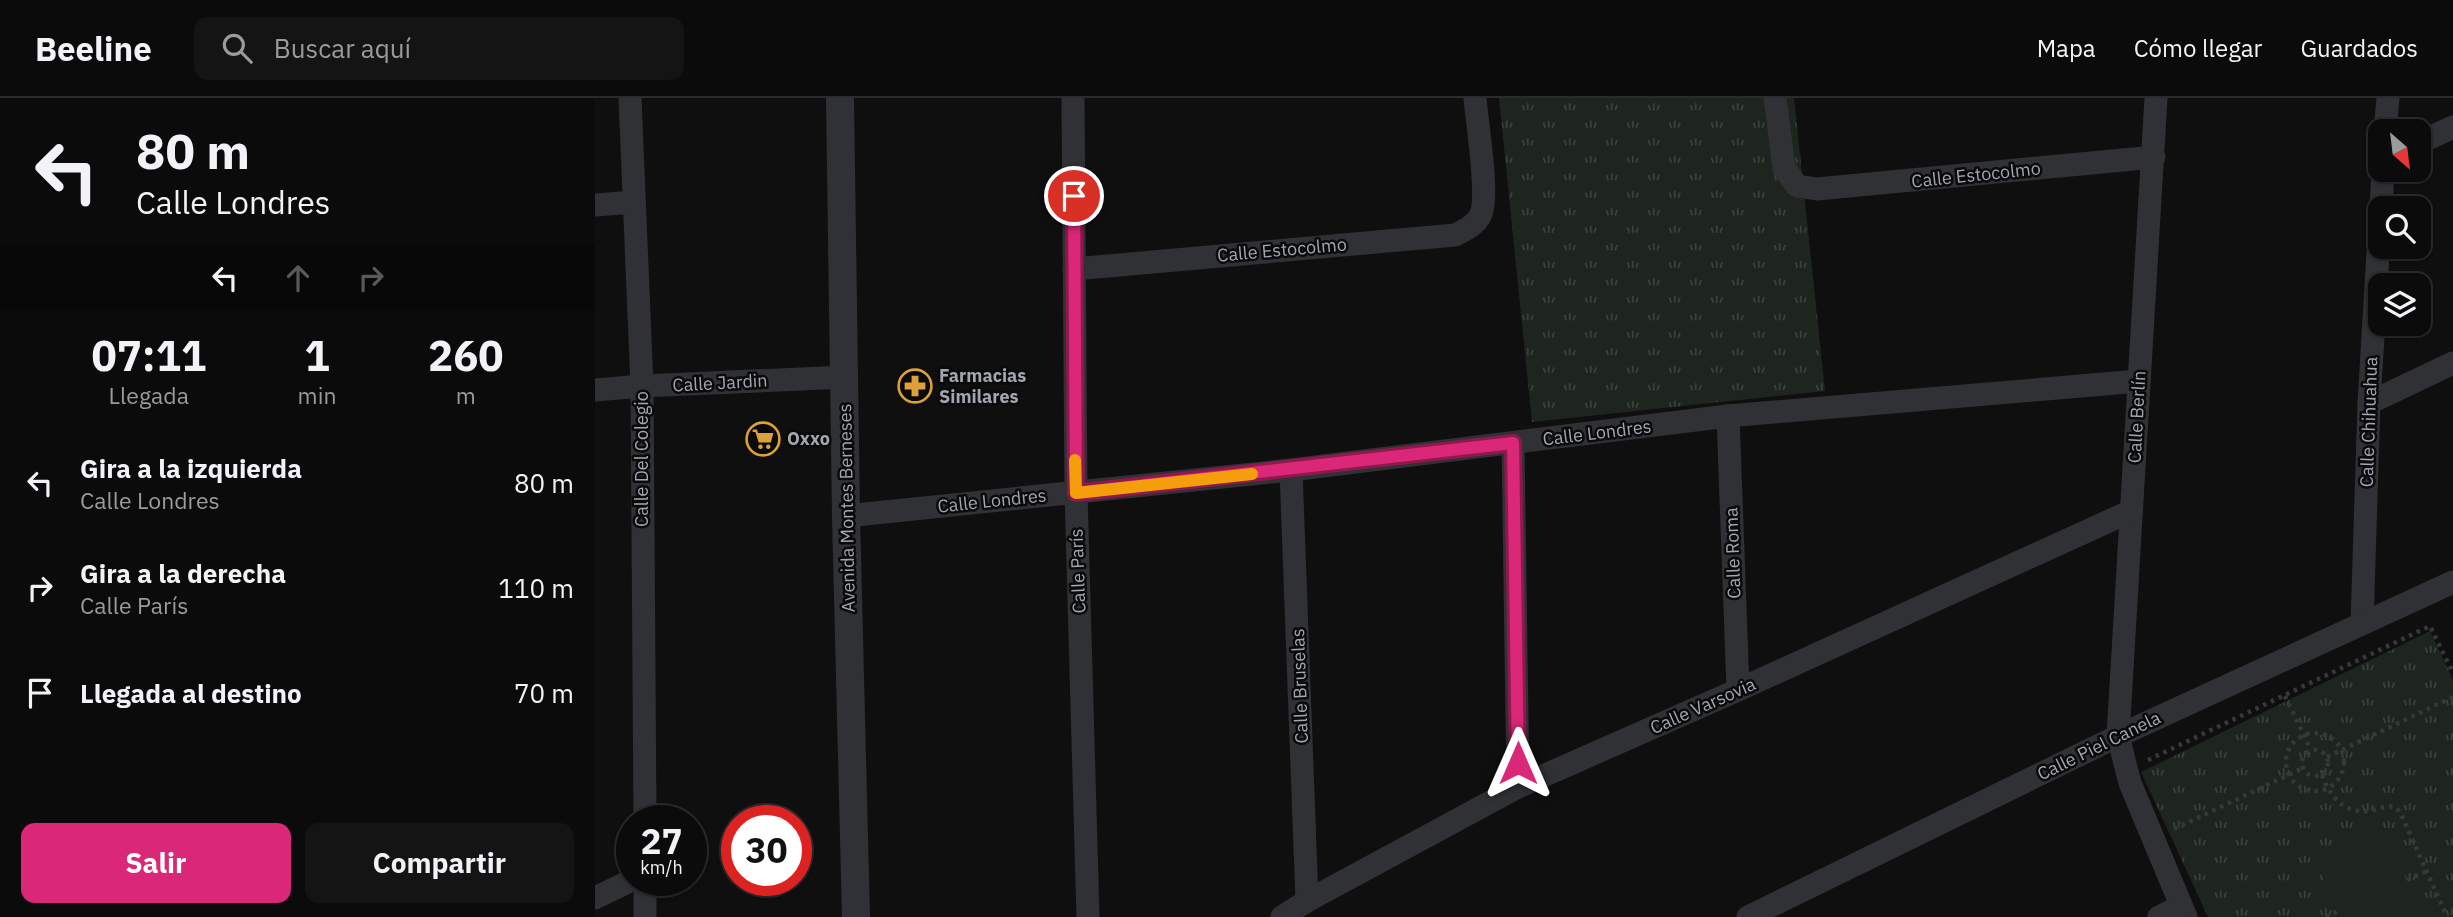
<!DOCTYPE html>
<html lang="es">
<head>
<meta charset="utf-8">
<style>
  body { margin:0; font-family:"IBM Plex Sans",sans-serif; background:#141415; color:#f1f3f6; height:100vh; display:flex; flex-direction:column; font-size:26px; white-space:nowrap }
  * { box-sizing:border-box; margin:0 }
  p { font-size:23px; color:#9a9b9d }
  .icon { flex:none; width:38px; height:38px; fill:none; stroke:currentColor; stroke-width:2; stroke-linecap:round; stroke-linejoin:round }
  .map { position:relative; flex:1; overflow:hidden }
  .details { display:flex; flex-direction:column; background:#0b0b0c; width:595px }
  .details>* { flex:none }
  .banner { background:#0b0b0c; color:#f1f3f6; overflow:hidden }
  .needle { width:46px; rotate:152deg }
  .controls { position:absolute; left:1773px; top:21px; display:grid; gap:14px }
  .controls a { display:grid; place-items:center; width:63px; height:63px; border-radius:14px; background:#0b0b0c; box-shadow:0 2px 5px #0004,0 0 0 2px #2b2b2d; font-size:35px }
  .speed { position:absolute; left:21px; top:707px; display:flex; gap:14px; font-size:35px; font-weight:700; text-align:center }
  .speed>* { display:grid; place-content:center; width:91px; height:91px; border-radius:50%; background:#0b0b0c; box-shadow:0 2px 5px #0004,0 0 0 2px #2b2b2d; line-height:1 }
  .speed small { font-size:18px; font-weight:400 }
  .speed .limit { border:10px solid #d22; background:#fff; color:#111 }
  .pin { position:absolute; display:grid; place-items:center; width:60px; height:60px; color:#fff; margin:-30px; border:4px solid #fff; border-radius:50%; box-shadow:0 2px 7px #0007 }
  .me { position:absolute; width:77px; margin:-38px; rotate:0deg; stroke-linejoin:round; filter:drop-shadow(0 0 5px #0008) }
  .turn { display:flex; align-items:center; gap:24px; height:147px; padding:0 21px; font-size:32px }
  .turn .icon { width:91px; height:91px; stroke-width:2.5 }
  .turn b { display:block; font-size:49px; line-height:60px }
  .lanes { display:flex; align-items:center; height:66px; padding:0 21px; background:#0003; justify-content:center; gap:35px; direction:ltr }
  .lanes .off { opacity:.35 }
  .eta { display:flex; justify-content:space-evenly; align-items:center; height:119px; text-align:center }
  .eta b { font-size:42px; font-weight:700; line-height:49px }
  .button { display:flex; gap:14px; margin-top:auto; padding:14px 21px }
  .button a { flex:1; height:80px; border-radius:14px; background:#db2777; color:#fff; font-size:28px; font-weight:700; line-height:80px; text-align:center }
  .button a+a { background:#141415; color:#f1f3f6 }
  ul { padding:0; list-style:none }
  li { display:flex; align-items:center; gap:21px; height:105px; padding:0 21px }
  li div { flex:1 }
  li b { display:block; font-size:26px }
  li em { font-style:normal }
  header { display:flex; align-items:center; gap:42px; box-sizing:border-box; height:98px; padding:0 35px; background:#0b0b0c; border-bottom:2px solid #2b2b2d }
  header strong { font-size:33px }
  nav { display:flex; gap:38px; margin-inline-start:auto; font-size:24px }
  .search { width:490px; height:63px; background:#141415; display:flex; align-items:center; gap:18px; box-sizing:border-box; padding:0 24px; border-radius:14px; color:#9a9b9d; font-size:26px }
  main { display:flex; flex:1; min-height:0 }
  .map>svg:first-child { display:block }
</style>
</head>
<body>
<header>
<strong>Beeline</strong>
<div class="search"><svg class="icon" aria-label="search" viewBox="0 0 24 24"><circle cx="10" cy="10" r="6"/><path d="M15 15l6 6"/></svg>Buscar aquí</div>
<nav><a>Mapa</a><a>Cómo llegar</a><a>Guardados</a></nav>
</header>
<main>
<section class="details">
<div class="banner">
<div class="turn"><svg class="icon" aria-label="left" viewBox="0 0 24 24"><path d="M17 20v-9H6M10 6l-5 5 5 5"/></svg><div><b>80 m</b>Calle Londres</div></div>
<div class="lanes"><svg class="icon" aria-label="left" viewBox="0 0 24 24"><path d="M17 20v-9H6M10 6l-5 5 5 5"/></svg><svg class="icon off" aria-label="ahead" viewBox="0 0 24 24"><path d="M12 20V5M6 11l6-6 6 6"/></svg><svg class="icon off" aria-label="right" viewBox="0 0 24 24"><path d="M7 20v-9h11M14 6l5 5-5 5"/></svg></div>
</div>
<div class="eta">
<div><b>07:11</b><p>Llegada</p></div>
<div><b>1</b><p>min</p></div>
<div><b>260</b><p>m</p></div>
</div>
<ul>
<li><svg class="icon" aria-label="left" viewBox="0 0 24 24"><path d="M17 20v-9H6M10 6l-5 5 5 5"/></svg><div><b>Gira a la izquierda</b><p>Calle Londres</p></div><em>80 m</em></li>
<li><svg class="icon" aria-label="right" viewBox="0 0 24 24"><path d="M7 20v-9h11M14 6l5 5-5 5"/></svg><div><b>Gira a la derecha</b><p>Calle París</p></div><em>110 m</em></li>
<li><svg class="icon" aria-label="arrive" viewBox="0 0 24 24"><path d="M6 21V4h12l-3 4 3 4H6"/></svg><div><b>Llegada al destino</b></div><em>70 m</em></li>
</ul>
<div class="button"><a>Salir</a><a>Compartir</a></div>
</section>
<div class="map">
<svg width="1858" height="819" viewBox="0 0 1858 819">
  <defs>
    <pattern id="park-tufts" width="24" height="20" patternUnits="userSpaceOnUse" patternTransform="scale(1.75)"><rect width="24" height="20" fill="#1e241e"/><path d="M3 7l-1-3M5 7V3M7 7l1-3M15 17l-1-3M17 17v-4M19 17l1-3" fill="none" stroke="#3c413c"/></pattern>
  </defs>
  <rect width="100%" height="100%" fill="#0f0f10"/>
  <g fill="url(#park-tufts)">
    <path d="M904,0H1199L1230,293L937,324Z"/>
    <path d="M1835,533L1858,582V819H1613L1546,674Z"/>
  </g>
  <path fill="#1e241e" d="M1788,729L1828,819H1746L1718,758Z"/>
  <g fill="none" stroke-linecap="round" stroke-linejoin="round">
    <g stroke="#36383b" stroke-width="4.5" stroke-dasharray="3.5 5" stroke-linecap="butt">
      <path d="M1690,598L1716,652"/>
      <circle cx="1720" cy="664" r="29"/>
      <circle cx="1720" cy="665" r="13"/>
      <path d="M1732,659L1858,599"/>
      <path d="M1553,662L1835,528L1858,575"/>
      <path d="M1727,677C1734,697 1748,715 1772,713C1783,712 1790,707 1800,709L1805,714L1852,819"/>
      <path d="M1579,731L1708,670"/>
      <path d="M1812,782L1832,773"/>
      <path d="M1731,819L1743,813"/>
    </g>
    <g stroke="#303135" stroke-width="23">
      <path d="M35,0L47,288L50,723"/>
      <path d="M478,0L481,395L493,819"/>
      <path d="M1180,0L1189,70L1202,88L1222,91L1559,59"/>
      <path d="M1561,0L1523,638L1535,685L1591,819"/>
      <path d="M1790,33L1793,0"/>
      <path d="M1824,45L1858,29"/>
      <path d="M0,107L39,104"/>
      <path d="M1786,110L1788,72"/>
      <path d="M479,171L860,137C870,132 881,127 886,116C894,96 882,25 880,0"/>
      <path d="M0,292L47,288L251,279"/>
      <path d="M1774,305L1858,265"/>
      <path d="M1133,318L1143,592"/>
      <path d="M918,345L923,689"/>
      <path d="M696,372L712,803"/>
      <path d="M251,418L696,372L1133,318L1544,283"/>
      <path d="M1767,526L1774,305L1785,122"/>
      <path d="M0,800L37,782"/>
      <path d="M50,819V782"/>
      <path d="M687,819L712,803L923,689L1143,592L1536,413"/>
      <path d="M1153,819L1523,638L1858,484"/>
      <path d="M1564,819L1586,808"/>
    </g>
    <path stroke="#303135" stroke-width="28" d="M245,0L251,418L261,819"/>
  </g>
  <g fill="none" stroke-linecap="round" stroke-linejoin="round">
    <defs>
      <path id="route" d="M479,98L481,395L918,345L923,665"/>
    </defs>
    <use href="#route" stroke="#8e194d" stroke-width="18"/>
    <use href="#route" stroke="#db2777" stroke-width="12"/>
    <path stroke="#f59e0b" stroke-width="12" d="M480,362L481,395L657,376"/>
  </g>
  <defs>
    <symbol id="pharmacy-ring" viewBox="-11 -11 22 22"><circle r="9.5" fill="#0a0a0b" stroke="#dea139" stroke-width="1.5"/><path d="M-2-6h4v4h4v4h-4v4h-4v-4h-4v-4h4Z" fill="#dea139"/></symbol>
    <symbol id="supermarket-ring" viewBox="-11 -11 22 22"><circle r="9.5" fill="#0a0a0b" stroke="#dea139" stroke-width="1.5"/><path d="M-6-5.5h2.5l.6 2H6L4.5 2H-2.5L-4.4-4H-6ZM-1.5 3.2a1.3 1.3 0 1 0 .1 0ZM3 3.2a1.3 1.3 0 1 0 .1 0Z" fill="#dea139"/></symbol>
  </defs>
  <g fill-rule="evenodd">
    <use href="#pharmacy-ring" x="301" y="269" width="38" height="38"/>
    <use href="#supermarket-ring" x="149" y="322" width="38" height="38"/>
  </g>
  <g text-anchor="middle" stroke-width="5" stroke-linejoin="round" paint-order="stroke">
    <g font-size="18" fill="#a1a6b0" stroke="#0a0a0b">
      <text transform="translate(1381 77) rotate(-6)" y="6">Calle Estocolmo</text>
      <text transform="translate(687 152) rotate(-5)" y="6">Calle Estocolmo</text>
      <text transform="translate(125 285) rotate(-3)" y="6">Calle Jardin</text>
      <text transform="translate(1542 319) rotate(-87)" y="6">Calle Berlín</text>
      <text transform="translate(1774 324) rotate(-88)" y="6">Calle Chihuahua</text>
      <text transform="translate(1002 335) rotate(-7)" y="6">Calle Londres</text>
      <text transform="translate(47 361) rotate(-90)" y="6">Calle Del Colegio</text>
      <text transform="translate(397 403) rotate(-6)" y="6">Calle Londres</text>
      <text transform="translate(252 410) rotate(-91)" y="6">Avenida Montes Berneses</text>
      <text transform="translate(1138 455) rotate(-92)" y="6">Calle Roma</text>
      <text transform="translate(483 473) rotate(-92)" y="6">Calle París</text>
      <text transform="translate(705 588) rotate(-92)" y="6">Calle Bruselas</text>
      <text transform="translate(1108 608) rotate(-24)" y="6">Calle Varsovia</text>
      <text transform="translate(1504 648) rotate(-26)" y="6">Calle Piel Canela</text>
    </g>
    <g font-size="18" font-weight="bold" fill="#a1a6b0" stroke="#0a0a0b" text-anchor="start">
      <text x="344" y="284">Farmacias<tspan x="344" dy="21">Similares</tspan></text>
      <text x="192" y="347">Oxxo</text>
    </g>
  </g>
</svg>
<div class="controls">
<a><svg class="needle" viewBox="-14 -14 28 28"><path d="M0-13l5 13h-10z" fill="#e53935"/><path d="M0 13l5-13h-10z" fill="#9a9b9d"/></svg></a>
<a><svg class="icon" aria-label="search" viewBox="0 0 24 24"><circle cx="10" cy="10" r="6"/><path d="M15 15l6 6"/></svg></a>
<a><svg class="icon" aria-label="layers" viewBox="0 0 24 24"><path d="M12 4l9 5-9 5-9-5zM3 14l9 5 9-5"/></svg></a>
</div>
<div class="speed"><div>27<small>km/h</small></div><div class="limit">30</div></div>
<div class="pin" style="left:479px;top:98px;background:#d93025"><svg class="icon" aria-label="arrive" viewBox="0 0 24 24"><path d="M6 21V4h12l-3 4 3 4H6"/></svg></div>
<svg class="me" style="left:923px;top:665px" viewBox="-20 -20 40 40"><path d="M0-17L14 15 0 8-14 15z" fill="#db2777" stroke="#fff" stroke-width="4"/></svg>
</div>
</main>
</body>
</html>
